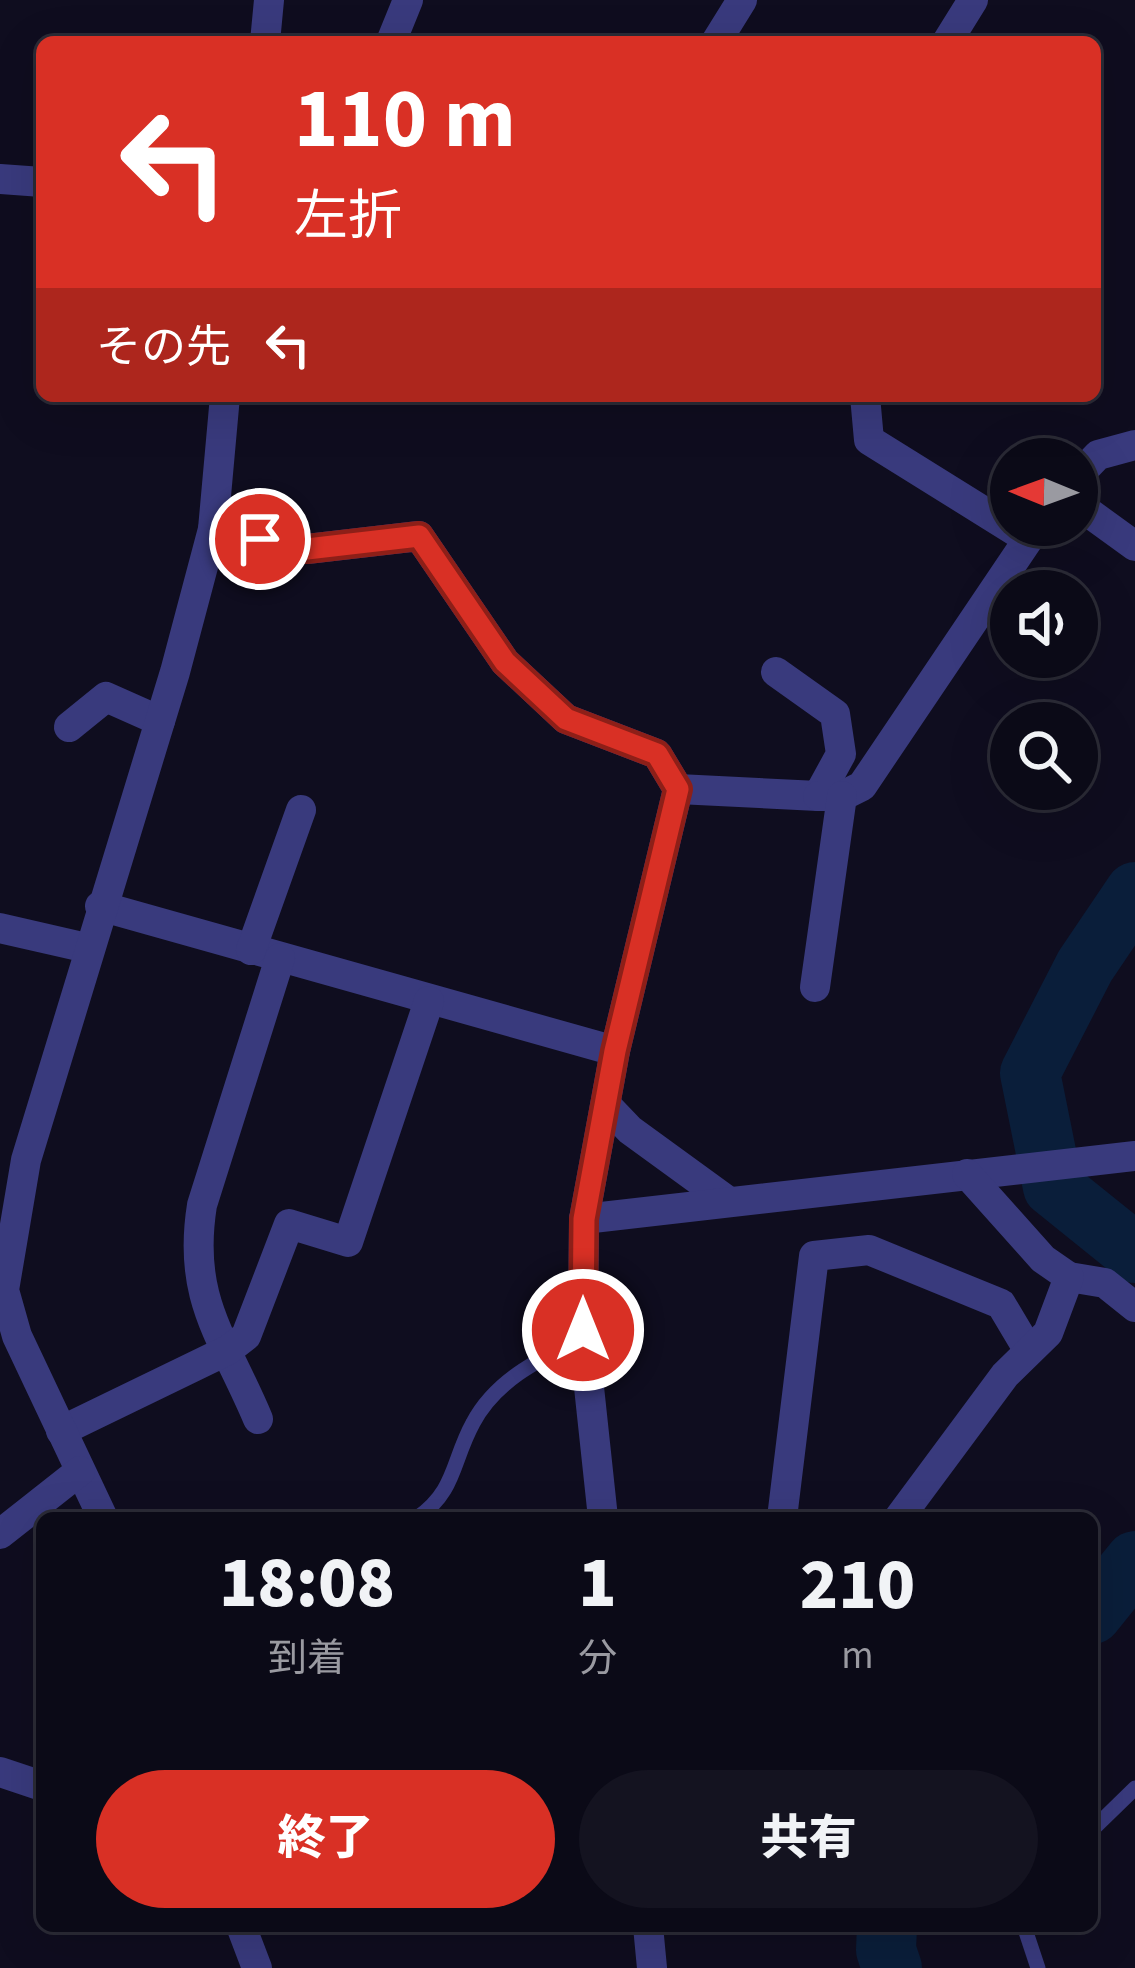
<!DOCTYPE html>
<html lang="ja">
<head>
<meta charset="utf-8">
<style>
  body { margin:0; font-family:"Source Sans 3","Noto Sans JP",sans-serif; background:#141320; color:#f1f3f6; height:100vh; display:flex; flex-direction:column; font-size:45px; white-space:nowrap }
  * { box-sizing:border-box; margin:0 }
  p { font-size:39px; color:#9a9aa1 }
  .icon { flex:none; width:66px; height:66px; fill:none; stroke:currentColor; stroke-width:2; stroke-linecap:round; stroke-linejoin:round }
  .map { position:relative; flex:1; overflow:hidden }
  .drawer { position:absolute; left:36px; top:1512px; width:1062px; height:420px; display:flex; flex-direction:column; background:#0b0a17; border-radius:18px; box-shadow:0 12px 48px #0002,0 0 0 3px #2b2b36 }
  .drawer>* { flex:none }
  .banner { position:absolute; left:36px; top:36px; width:1065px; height:366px; border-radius:18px; box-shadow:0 12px 48px #0002,0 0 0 3px #2b2b36; background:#d93025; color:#fff; overflow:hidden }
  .needle { width:78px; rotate:271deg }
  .tools { position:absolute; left:990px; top:438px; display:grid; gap:24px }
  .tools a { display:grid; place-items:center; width:108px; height:108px; border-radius:50%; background:#0b0a17; box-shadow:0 12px 48px #0002,0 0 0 3px #2b2b36; font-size:60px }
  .pin { position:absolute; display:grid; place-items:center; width:102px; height:102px; color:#fff; margin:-51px; border:6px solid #fff; border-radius:50%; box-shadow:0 3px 12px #0007 }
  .me { position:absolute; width:132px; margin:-66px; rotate:0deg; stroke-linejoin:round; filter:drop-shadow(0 0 9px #0008) }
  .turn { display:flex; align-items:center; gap:42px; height:252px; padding:0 60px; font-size:54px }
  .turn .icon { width:156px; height:156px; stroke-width:2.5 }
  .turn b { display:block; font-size:84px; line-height:102px }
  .then { display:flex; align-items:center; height:114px; padding:0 60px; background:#0003; gap:24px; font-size:45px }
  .eta { display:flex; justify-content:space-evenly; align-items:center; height:204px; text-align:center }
  .eta b { font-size:72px; font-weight:800; line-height:84px }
  .cta { display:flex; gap:24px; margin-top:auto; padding:24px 60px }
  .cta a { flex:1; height:138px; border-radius:72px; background:#d93025; color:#fff; font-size:48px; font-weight:800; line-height:138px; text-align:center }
  .cta a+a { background:#141320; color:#f1f3f6 }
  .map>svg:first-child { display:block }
</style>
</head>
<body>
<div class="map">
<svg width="1135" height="1968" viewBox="0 0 1135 1968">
  <rect width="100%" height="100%" fill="#0f0d1f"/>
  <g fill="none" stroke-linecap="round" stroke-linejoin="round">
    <g stroke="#0a1e3a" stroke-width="60">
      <path d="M1135,892L1085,966L1030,1073L1053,1187L1135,1253"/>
      <path d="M1092,1614L1135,1561"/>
      <path d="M887,1926L886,1950L892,1968"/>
    </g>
    <g stroke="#393a7d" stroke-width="15">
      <path d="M417,1518C456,1491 452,1461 473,1423C496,1379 542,1358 584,1337"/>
      <path d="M1092,1830L1135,1788"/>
      <path d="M1024,1926L1038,1968"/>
    </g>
    <g stroke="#393a7d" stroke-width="30">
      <path d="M265,42L269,0"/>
      <path d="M391,42L408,0"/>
      <path d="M716,42L742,0"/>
      <path d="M947,42L973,0"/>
      <path d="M0,179L42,182"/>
      <path d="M865,396L869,440L1028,539"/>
      <path d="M1077,477L1098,455L1135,445"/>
      <path d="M1077,504L1135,546"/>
      <path d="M213,529L307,549L419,536L505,662L566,719L657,754L678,789L615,1051L584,1219"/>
      <path d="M69,727L106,697L160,721"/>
      <path d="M678,789L818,796L841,754L835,714L776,672"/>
      <path d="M818,796H842L862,786L1038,525"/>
      <path d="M100,906L615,1051"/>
      <path d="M0,928L87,948"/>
      <path d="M251,950L301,810"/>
      <path d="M815,987L842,796"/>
      <path d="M607,1106L630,1130L729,1202"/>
      <path d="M1069,1277L1105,1283L1135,1307"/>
      <path d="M258,1419C223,1336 187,1299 202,1205L280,958"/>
      <path d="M61,1431L228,1350L246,1336L289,1224L348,1242L429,1001"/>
      <path d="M103,1518L17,1336L4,1290L26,1160L175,672L213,529L225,396"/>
      <path d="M603,1518L583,1331L584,1219L1135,1156"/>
      <path d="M782,1518L814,1256L869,1250L1001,1304L1029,1351"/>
      <path d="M899,1518L1005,1375L1048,1333L1069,1277L1043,1259L967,1174"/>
      <path d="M0,1534L80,1471"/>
      <path d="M0,1772L42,1786"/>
      <path d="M241,1926L257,1968"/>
      <path d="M648,1926L652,1968"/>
    </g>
  </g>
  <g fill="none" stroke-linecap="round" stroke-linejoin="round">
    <defs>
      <path id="route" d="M260,539L307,549L419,536L505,662L566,719L657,754L678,789L615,1051L584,1219L583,1330"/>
    </defs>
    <use href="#route" stroke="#8d1f18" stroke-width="30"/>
    <use href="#route" stroke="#d93025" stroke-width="21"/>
  </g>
</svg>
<div class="tools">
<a><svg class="needle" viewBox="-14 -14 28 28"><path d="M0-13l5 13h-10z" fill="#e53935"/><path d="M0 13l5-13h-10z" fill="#9a9aa1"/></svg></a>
<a><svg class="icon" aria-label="sound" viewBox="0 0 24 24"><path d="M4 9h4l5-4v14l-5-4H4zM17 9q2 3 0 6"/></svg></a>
<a><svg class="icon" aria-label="search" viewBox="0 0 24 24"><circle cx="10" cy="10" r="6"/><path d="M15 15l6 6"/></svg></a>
</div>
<div class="pin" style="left:260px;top:539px;background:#d93025"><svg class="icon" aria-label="arrive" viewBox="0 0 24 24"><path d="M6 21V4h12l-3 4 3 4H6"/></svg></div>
<svg class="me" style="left:583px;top:1330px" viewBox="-20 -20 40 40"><circle r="17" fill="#d93025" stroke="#fff" stroke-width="3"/><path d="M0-11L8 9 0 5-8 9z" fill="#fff"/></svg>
<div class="banner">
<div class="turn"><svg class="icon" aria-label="left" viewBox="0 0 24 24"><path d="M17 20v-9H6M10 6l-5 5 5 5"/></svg><div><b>110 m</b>左折</div></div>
<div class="then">その先<svg class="icon" aria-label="left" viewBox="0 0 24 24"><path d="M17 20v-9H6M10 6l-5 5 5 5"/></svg></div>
</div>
<section class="drawer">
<div class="eta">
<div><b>18:08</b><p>到着</p></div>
<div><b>1</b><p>分</p></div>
<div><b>210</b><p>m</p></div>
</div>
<div class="cta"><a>終了</a><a>共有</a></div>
</section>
</div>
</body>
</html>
